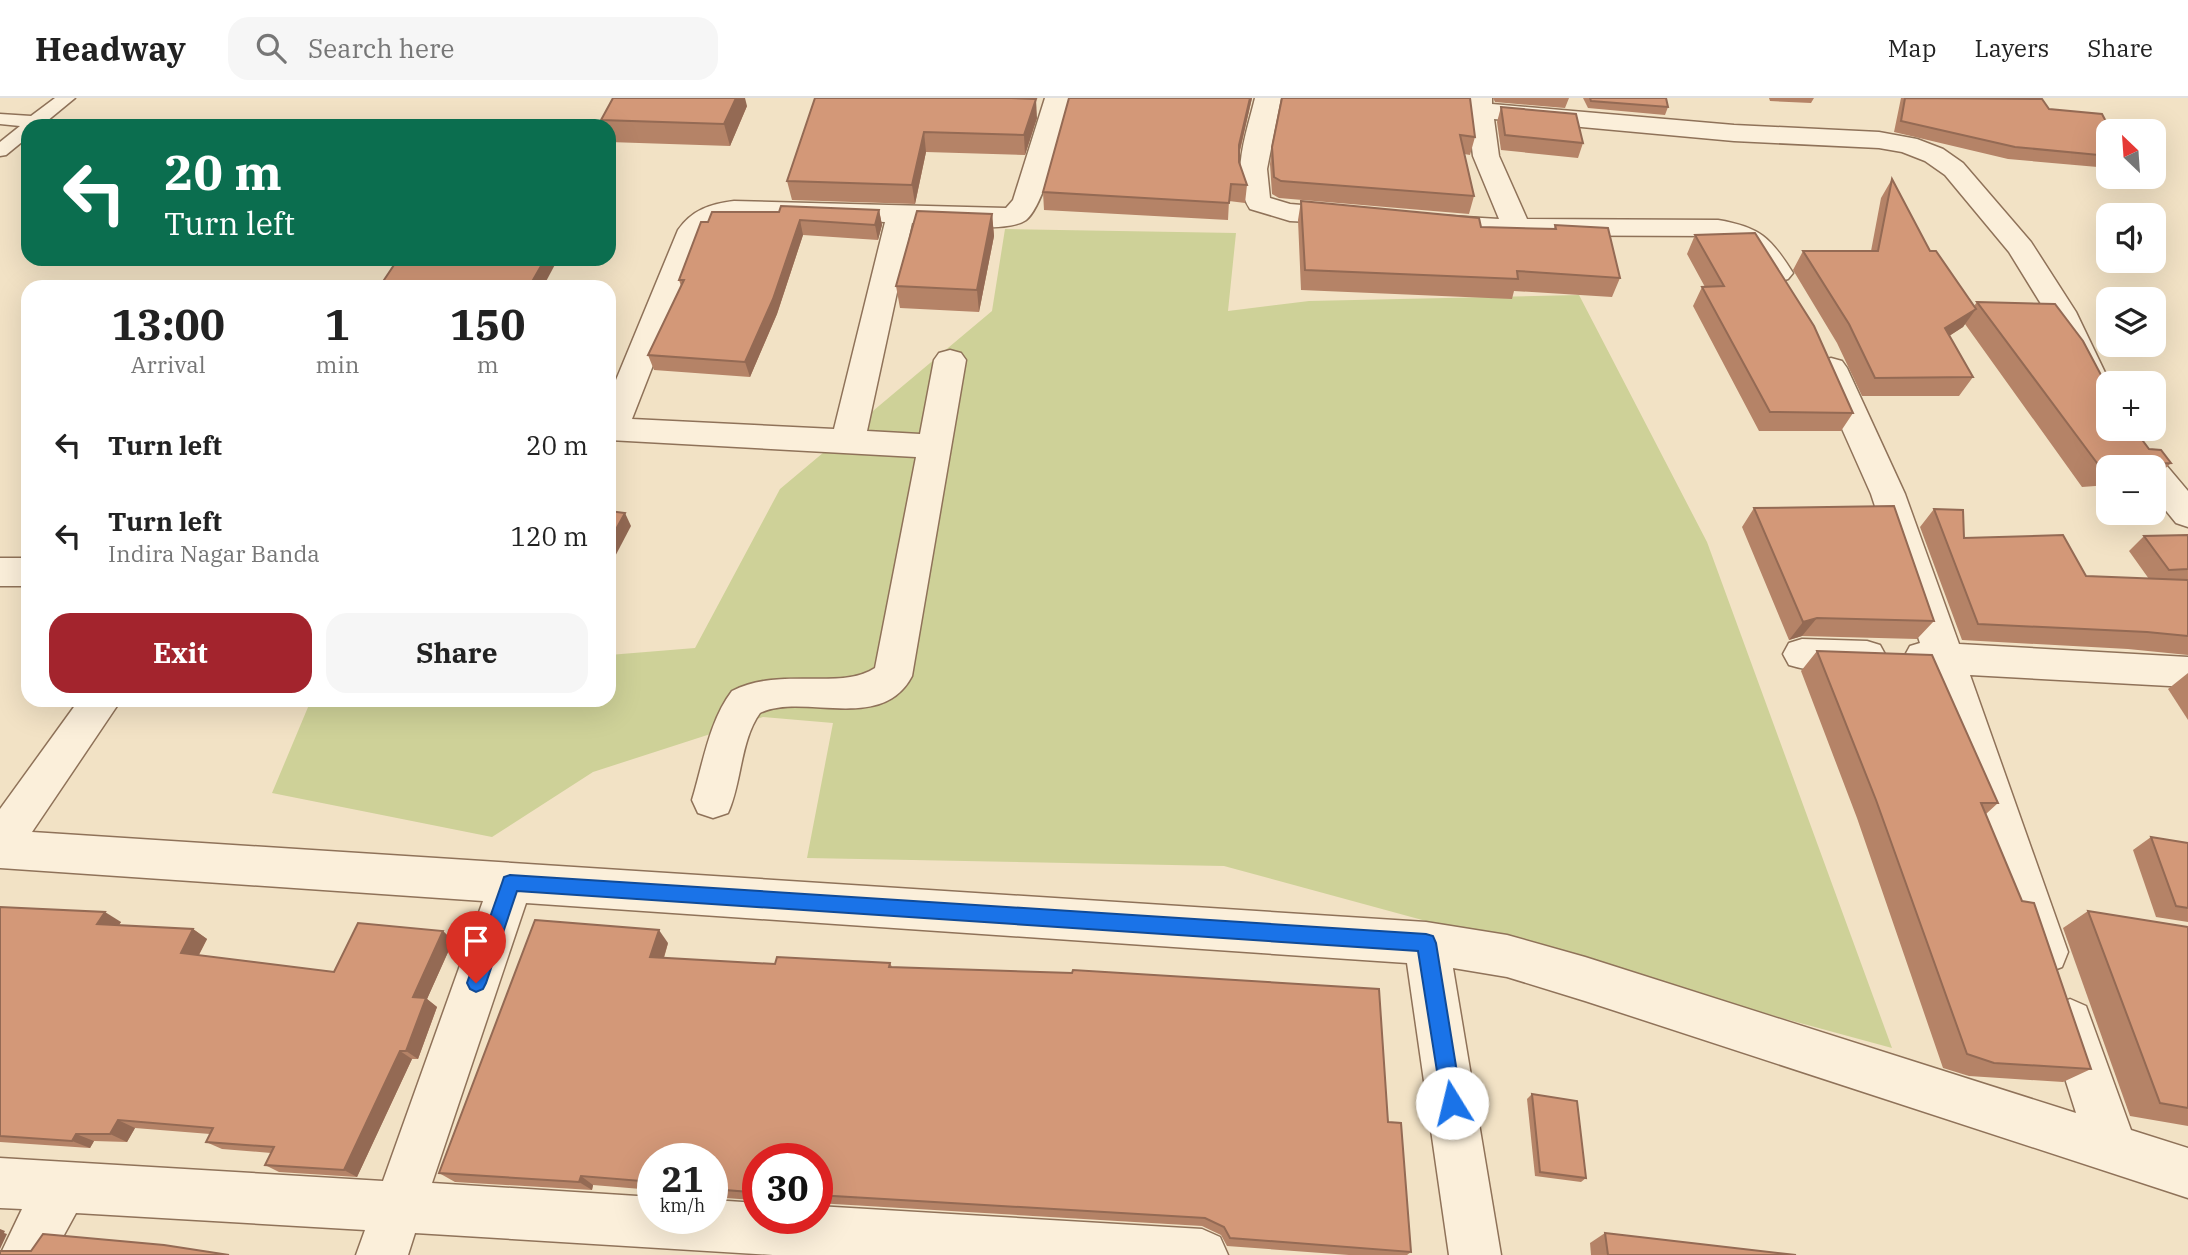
<!DOCTYPE html>
<html lang="en">
<head>
<meta charset="utf-8">
<style>
  body { margin:0; font-family:"IBM Plex Serif",serif; background:#f6f6f6; color:#222; height:100vh; display:flex; flex-direction:column; font-size:26px; white-space:nowrap }
  * { box-sizing:border-box; margin:0 }
  p { font-size:23px; color:#767676 }
  .icon { flex:none; width:38px; height:38px; fill:none; stroke:currentColor; stroke-width:2; stroke-linecap:round; stroke-linejoin:round }
  .map { position:relative; flex:1; overflow:hidden }
  .drawer { position:absolute; left:21px; top:182px; width:595px; height:427px; display:flex; flex-direction:column; background:#fff; border-radius:21px; box-shadow:0 7px 28px #0002 }
  .drawer>* { flex:none }
  .banner { position:absolute; left:21px; top:21px; width:595px; height:147px; border-radius:21px; box-shadow:0 7px 28px #0002; background:#0b6e4f; color:#fff; overflow:hidden }
  .needle { width:46px; rotate:335deg }
  .tools { position:absolute; left:2096px; top:21px; display:grid; gap:14px }
  .tools a { display:grid; place-items:center; width:70px; height:70px; border-radius:14px; background:#fff; box-shadow:0 7px 28px #0002; font-size:35px }
  .speed { position:absolute; left:637px; top:1045px; display:flex; gap:14px; font-size:35px; font-weight:700; text-align:center }
  .speed>* { display:grid; place-content:center; width:91px; height:91px; border-radius:50%; background:#fff; box-shadow:0 7px 28px #0002; line-height:1 }
  .speed small { font-size:18px; font-weight:400 }
  .speed .limit { border:10px solid #d22; background:#fff; color:#111 }
  .pin { position:absolute; display:grid; place-items:center; width:60px; height:60px; color:#fff; margin:-72px -30px; border-radius:50% 50% 50% 0; rotate:-45deg; box-shadow:0 0 7px #0007 }
  .pin .icon { rotate:45deg }
  .me { position:absolute; width:77px; margin:-38px; rotate:351deg; stroke-linejoin:round; filter:drop-shadow(0 0 5px #0008) }
  .turn { display:flex; align-items:center; gap:24px; height:147px; padding:0 28px; font-size:32px }
  .turn .icon { width:91px; height:91px; stroke-width:2.5 }
  .turn b { display:block; font-size:49px; line-height:60px }
  .eta { display:flex; justify-content:space-evenly; align-items:center; height:119px; text-align:center }
  .eta b { font-size:42px; font-weight:800; line-height:49px }
  .cta { display:flex; gap:14px; margin-top:auto; padding:14px 28px }
  .cta a { flex:1; height:80px; border-radius:21px; background:#a3242d; color:#fff; font-size:28px; font-weight:800; line-height:80px; text-align:center }
  .cta a+a { background:#f6f6f6; color:#222 }
  ul { padding:0; list-style:none }
  li { display:flex; align-items:center; gap:21px; height:91px; padding:0 28px }
  li div { flex:1 }
  li b { display:block; font-size:26px }
  li em { font-style:normal }
  header { display:flex; align-items:center; gap:42px; box-sizing:border-box; height:98px; padding:0 35px; background:#fff; border-bottom:2px solid #e0e0e0 }
  header strong { font-size:33px }
  nav { display:flex; gap:38px; margin-inline-start:auto; font-size:24px }
  .search { width:490px; height:63px; background:#f6f6f6; display:flex; align-items:center; gap:18px; box-sizing:border-box; padding:0 24px; border-radius:21px; color:#767676; font-size:26px }
  .map>svg:first-child { display:block }
</style>
</head>
<body>
<header>
<strong>Headway</strong>
<div class="search"><svg class="icon" aria-label="search" viewBox="0 0 24 24"><circle cx="10" cy="10" r="6"/><path d="M15 15l6 6"/></svg>Search here</div>
<nav><a>Map</a><a>Layers</a><a>Share</a></nav>
</header>
<div class="map">
<svg width="2188" height="1157" viewBox="0 0 2188 1157">
  <rect width="100%" height="100%" fill="#f2e2c5"/>
  <path fill="#ced198" d="M1005,131L1236,135L1228,213L1309,203L1579,197L1707,444L1892,950L1224,768L807,760L833,625L763,619L593,674L492,739L272,695L311,602H609V557L695,550L780,391L992,213Z"/>
  <g fill="none" stroke-linecap="round" stroke-linejoin="round">
    <defs>
      <path id="lane" d="M55,0H75L41,28H28V39L6,57L0,58V44L20,28L0,26V16L31,18Z"/>
      <g id="street">
        <path d="M1045,0H1071C1063,25 1045,108 1026,122C1006,136 938,126 912,125L867,333L920,336L934,262L939,255L950,252L961,255L966,262L912,578C882,636 802,594 760,615C740,643 742,684 728,715L713,720L698,715L692,702C703,666 709,623 732,593C780,568 840,593 875,570L916,359L609,342V299L678,132C692,112 710,106 734,103L1006,110L1013,102ZM734,119L885,124L834,331L632,321L705,134L720,122Z"/>
        <path d="M1255,0H1281L1267,71L1270,100L1290,106L1361,112L1365,118L1361,124L1351,126L1290,123L1250,111C1229,79 1247,34 1255,0Z"/>
        <path d="M1466,0H1492V6L1734,27L1879,34L1917,41L1943,51L1963,65L2031,144L2076,214L2110,285L2109,322L2098,319L2093,311L2046,214L2009,154L1945,77L1925,63L1902,54L1879,50L1734,43L1494,21L1499,58L1527,121L1718,122C1760,129 1771,140 1793,175L1788,181L1778,184L1768,181C1753,160 1745,143 1718,138L1475,137L1421,131L1417,125L1421,119L1431,117L1499,121L1473,58Z"/>
        <path d="M1831,260L1842,263L1847,270L1905,396L1959,546L2188,559V589L1970,577L2068,854L2062,869L2046,875L2030,869L2024,854L1930,575L1910,570L1904,559L1910,548L1920,545L1871,396L1815,270L1820,263Z"/>
        <path d="M2154,363L2166,367L2188,393V429L2176,425L2154,398V369H2140Z"/>
        <rect x="0" y="460" width="28" height="28"/>
        <path d="M1802,541L1867,543L1880,547L1886,558L1880,569C1855,577 1814,575 1789,567L1783,556L1789,545Z"/>
        <path d="M79,602H121L32,734L1426,824L1507,837L1585,859L2076,1015L2047,924L2054,908L2070,901L2086,908L2131,1032L2188,1050V1100L1585,903L1507,879L1453,870L1501,1157H1449L1407,865L526,805L432,1085L653,1099V1120H712V1102L758,1105V1120H817V1108L1202,1131L1220,1139L1228,1157H773L415,1135L408,1157H356L365,1132L76,1115L53,1157H0L22,1111L0,1110V1060L383,1083L483,803L0,770V711Z"/>
      </g>
    </defs>
    <use href="#lane" stroke="#8f7259" stroke-width="3"/>
    <use href="#street" stroke="#8f7259" stroke-width="3"/>
    <use href="#lane" fill="#fbefda" fill-rule="evenodd"/>
    <use href="#street" fill="#fbefda" fill-rule="evenodd"/>
  </g>
  <g fill="#b58367">
    <path d="M815,0L1037,20L1025,57L926,54L915,106L792,102L787,83Z"/>
    <path d="M1069,0H1252L1239,58V64L1247,87L1245,105L1229,103L1228,122L1044,112L1043,94Z"/>
    <path d="M1282,0L1475,39L1470,57L1464,56L1474,98L1469,116L1279,100L1272,96L1270,66L1272,49Z"/>
    <path d="M1493,0H1569L1565,10L1495,4Z"/>
    <path d="M1583,0H1666L1668,9L1665,17L1588,10Z"/>
    <path d="M1769,0H1814L1811,5L1770,3Z"/>
    <path d="M1901,0H2028L2049,11L2109,33V70L2008,61L1894,34Z"/>
    <path d="M747,8L730,48L609,44V28H603L601,22Z"/>
    <path d="M1501,9L1583,45L1578,60L1501,52L1497,24Z"/>
    <path d="M1892,81L1930,153L1974,208L1977,204L2109,331L2149,351L2171,365L2154,381V369H2109V387L2082,389L1965,226L1963,229L1949,238L1973,279L1959,298H1862L1837,245L1793,172L1803,153H1871L1881,100Z"/>
    <path d="M1301,103L1481,129L1554,131L1555,127L1620,180L1612,199L1514,193L1512,201L1301,192L1298,122Z"/>
    <path d="M879,112L882,127L878,142L803,137L777,216L750,279L654,272L648,257L681,188L679,182L708,124L779,114Z"/>
    <path d="M992,116L994,138L979,214L900,210L896,188Z"/>
    <path d="M1695,137L1853,315L1841,333H1759L1693,208L1702,189H1705L1687,156Z"/>
    <path d="M1754,410L1934,523L1917,541L1802,538L1789,542L1742,429Z"/>
    <path d="M1934,411L1964,440L2086,478L2149,481L2129,453L2144,438L2188,437V557L2128,551L1962,542L1920,429Z"/>
    <path d="M1817,553L1998,705L1986,716L2091,971L2063,984L1969,978L1943,970L1857,720L1801,573Z"/>
    <path d="M2188,575V622L2168,591Z"/>
    <path d="M2151,739L2188,745V824L2156,819L2133,752Z"/>
    <path d="M0,809L121,824L119,827L193,831L207,841L199,857L334,874L443,833L453,843L427,901L437,909L418,961H412L357,1079L279,1074L265,1067L271,1055L222,1051L206,1044L210,1036L135,1030L127,1044L94,1043L90,1050L0,1044Z"/>
    <path d="M2088,813L2188,829V1028L2130,1018L2063,830Z"/>
    <path d="M668,845L664,860L775,866L890,865L892,869L1388,1024L1411,1154L1407,1157H1349L1227,1148L1221,1137L1202,1128L817,1105V1060H758V1107L753,1102L712,1099V1060H653V1092L593,1087L592,1092L455,1084L439,1075Z"/>
    <path d="M1532,996L1586,1080L1581,1084L1535,1078L1527,1001Z"/>
    <path d="M1605,1135L1796,1157H1591L1590,1145Z"/>
  </g>
  <g fill="#946a54">
    <path d="M736,0H745L747,8L730,48L724,26Z"/>
    <path d="M1250,0H1252L1237,64L1239,47Z"/>
    <path d="M1036,1L1037,20L1025,57L1024,37Z"/>
    <path d="M924,34L926,54L915,106L912,87Z"/>
    <path d="M879,112L882,127L878,142L875,127Z"/>
    <path d="M992,116L994,138L979,214L977,192Z"/>
    <path d="M800,122L803,137L777,216L750,279L745,264Z"/>
    <path d="M545,161H558L543,189H529Z"/>
    <path d="M1976,211L1963,229L1932,249L1945,230Z"/>
    <path d="M625,415L631,428L609,470V444Z"/>
    <path d="M1817,520L1802,538L1789,542L1803,524Z"/>
    <path d="M105,814L121,824L113,836L97,826Z"/>
    <path d="M193,831L207,841L195,864L181,855Z"/>
    <path d="M659,832L668,845L660,872L650,859Z"/>
    <path d="M443,833L453,843L427,901L437,909L418,961L406,953L413,899Z"/>
    <path d="M400,953L412,961L357,1079L344,1072Z"/>
    <path d="M118,1022L135,1030L127,1044L110,1036Z"/>
    <path d="M76,1036L94,1043L90,1050L72,1043Z"/>
    <path d="M581,1078L593,1087L592,1092L579,1084Z"/>
    <path d="M0,1131L5,1133L4,1135L7,1136L0,1151Z"/>
  </g>
  <g fill="#d39878" stroke="#946a54" stroke-width="2">
    <path d="M613,0H736L724,26L601,22Z"/>
    <path d="M815,0H1011L1036,1L1024,37L924,34L912,87L787,83Z"/>
    <path d="M1069,0H1250L1239,47V64L1247,87L1231,86L1229,105L1043,94Z"/>
    <path d="M1282,0H1470L1475,39L1460,37L1474,98L1281,83L1274,79L1272,49Z"/>
    <path d="M1590,0H1666L1668,9L1591,3Z"/>
    <path d="M1905,0L2042,1L2049,11L2102,16L2111,33H2109V58L2015,49L1901,23Z"/>
    <path d="M1501,9L1576,16L1583,45L1505,37Z"/>
    <path d="M1892,81L1930,153H1936L1976,211L1945,230L1973,279L1875,280L1849,226L1803,153H1878Z"/>
    <path d="M1301,103L1479,120L1481,129L1556,131L1555,127L1608,130L1620,180L1517,173L1518,181L1305,172Z"/>
    <path d="M781,108L879,112L875,127L800,122L773,201L745,264L648,257L684,182H679L701,124H708L712,114H779Z"/>
    <path d="M917,113L992,116L977,192L896,188Z"/>
    <path d="M1755,135L1814,228L1853,315L1770,314L1702,189L1724,188L1695,137Z"/>
    <path d="M398,161H545L529,189H424L380,188Z"/>
    <path d="M1977,204L2055,206L2083,243L2109,292V331H2134L2149,351L2161,352L2171,365L2100,369Z"/>
    <path d="M1894,408L1934,523L1817,520L1803,524L1754,410Z"/>
    <path d="M1934,411L1963,412L1964,440L2063,437L2086,478L2188,482V538L2147,534L1978,526Z"/>
    <path d="M609,413L625,415L609,444Z"/>
    <path d="M2188,437V471L2169,472L2144,438Z"/>
    <path d="M1817,553L1932,557L1998,705H1981L2022,803L2034,805L2091,971L1994,965L1967,956L1876,702Z"/>
    <path d="M2151,739L2188,745V810L2176,808Z"/>
    <path d="M0,809L105,814L97,826L193,831L181,855L334,874L358,825L443,833L413,899L426,900L406,953H400L344,1072L265,1067L274,1049L206,1044L213,1030L118,1022L110,1036H76L72,1043L0,1038Z"/>
    <path d="M2088,813L2188,829V1010L2160,1005Z"/>
    <path d="M535,822L659,832L650,859L775,866L777,859L890,865L889,869L1072,875L1073,872L1379,891L1388,1024L1401,1025L1411,1154L1230,1140L1224,1129L1205,1120L817,1097V1060H758V1102H752L750,1094L712,1091V1060H653V1084L581,1078L579,1084L439,1075Z"/>
    <path d="M1532,996L1577,1003L1586,1080L1540,1074Z"/>
    <path d="M1605,1135L1796,1157H1608Z"/>
    <path d="M43,1136L164,1147L229,1157H0V1153H31Z"/>
  </g>
  <path fill="#1a73e8" stroke="#114b97" stroke-width="2" d="M510,777L1426,836L1433,838L1436,845L1462,1005L1459,1012L1452,1015L1445,1012L1442,1005L1418,853L517,793L486,885L483,891L476,894L470,891L467,885L502,785L504,779Z"/>
</svg>
<div class="tools">
<a><svg class="needle" viewBox="-14 -14 28 28"><path d="M0-13l5 13h-10z" fill="#e53935"/><path d="M0 13l5-13h-10z" fill="#767676"/></svg></a>
<a><svg class="icon" aria-label="sound" viewBox="0 0 24 24"><path d="M4 9h4l5-4v14l-5-4H4zM17 9q2 3 0 6"/></svg></a>
<a><svg class="icon" aria-label="layers" viewBox="0 0 24 24"><path d="M12 4l9 5-9 5-9-5zM3 14l9 5 9-5"/></svg></a>
<a>+</a>
<a>−</a>
</div>
<div class="speed"><div>21<small>km/h</small></div><div class="limit">30</div></div>
<div class="pin" style="left:476px;top:885px;background:#d93025"><svg class="icon" aria-label="arrive" viewBox="0 0 24 24"><path d="M6 21V4h12l-3 4 3 4H6"/></svg></div>
<svg class="me" style="left:1452px;top:1005px" viewBox="-20 -20 40 40"><circle r="19" fill="#fff"/><path d="M0-13L10 11 0 6-10 11z" fill="#1a73e8"/></svg>
<div class="banner">
<div class="turn"><svg class="icon" aria-label="left" viewBox="0 0 24 24"><path d="M17 20v-9H6M10 6l-5 5 5 5"/></svg><div><b>20 m</b>Turn left</div></div>
</div>
<section class="drawer">
<div class="eta">
<div><b>13:00</b><p>Arrival</p></div>
<div><b>1</b><p>min</p></div>
<div><b>150</b><p>m</p></div>
</div>
<ul>
<li><svg class="icon" aria-label="left" viewBox="0 0 24 24"><path d="M17 20v-9H6M10 6l-5 5 5 5"/></svg><div><b>Turn left</b></div><em>20 m</em></li>
<li><svg class="icon" aria-label="left" viewBox="0 0 24 24"><path d="M17 20v-9H6M10 6l-5 5 5 5"/></svg><div><b>Turn left</b><p>Indira Nagar Banda</p></div><em>120 m</em></li>
</ul>
<div class="cta"><a>Exit</a><a>Share</a></div>
</section>
</div>
</body>
</html>
